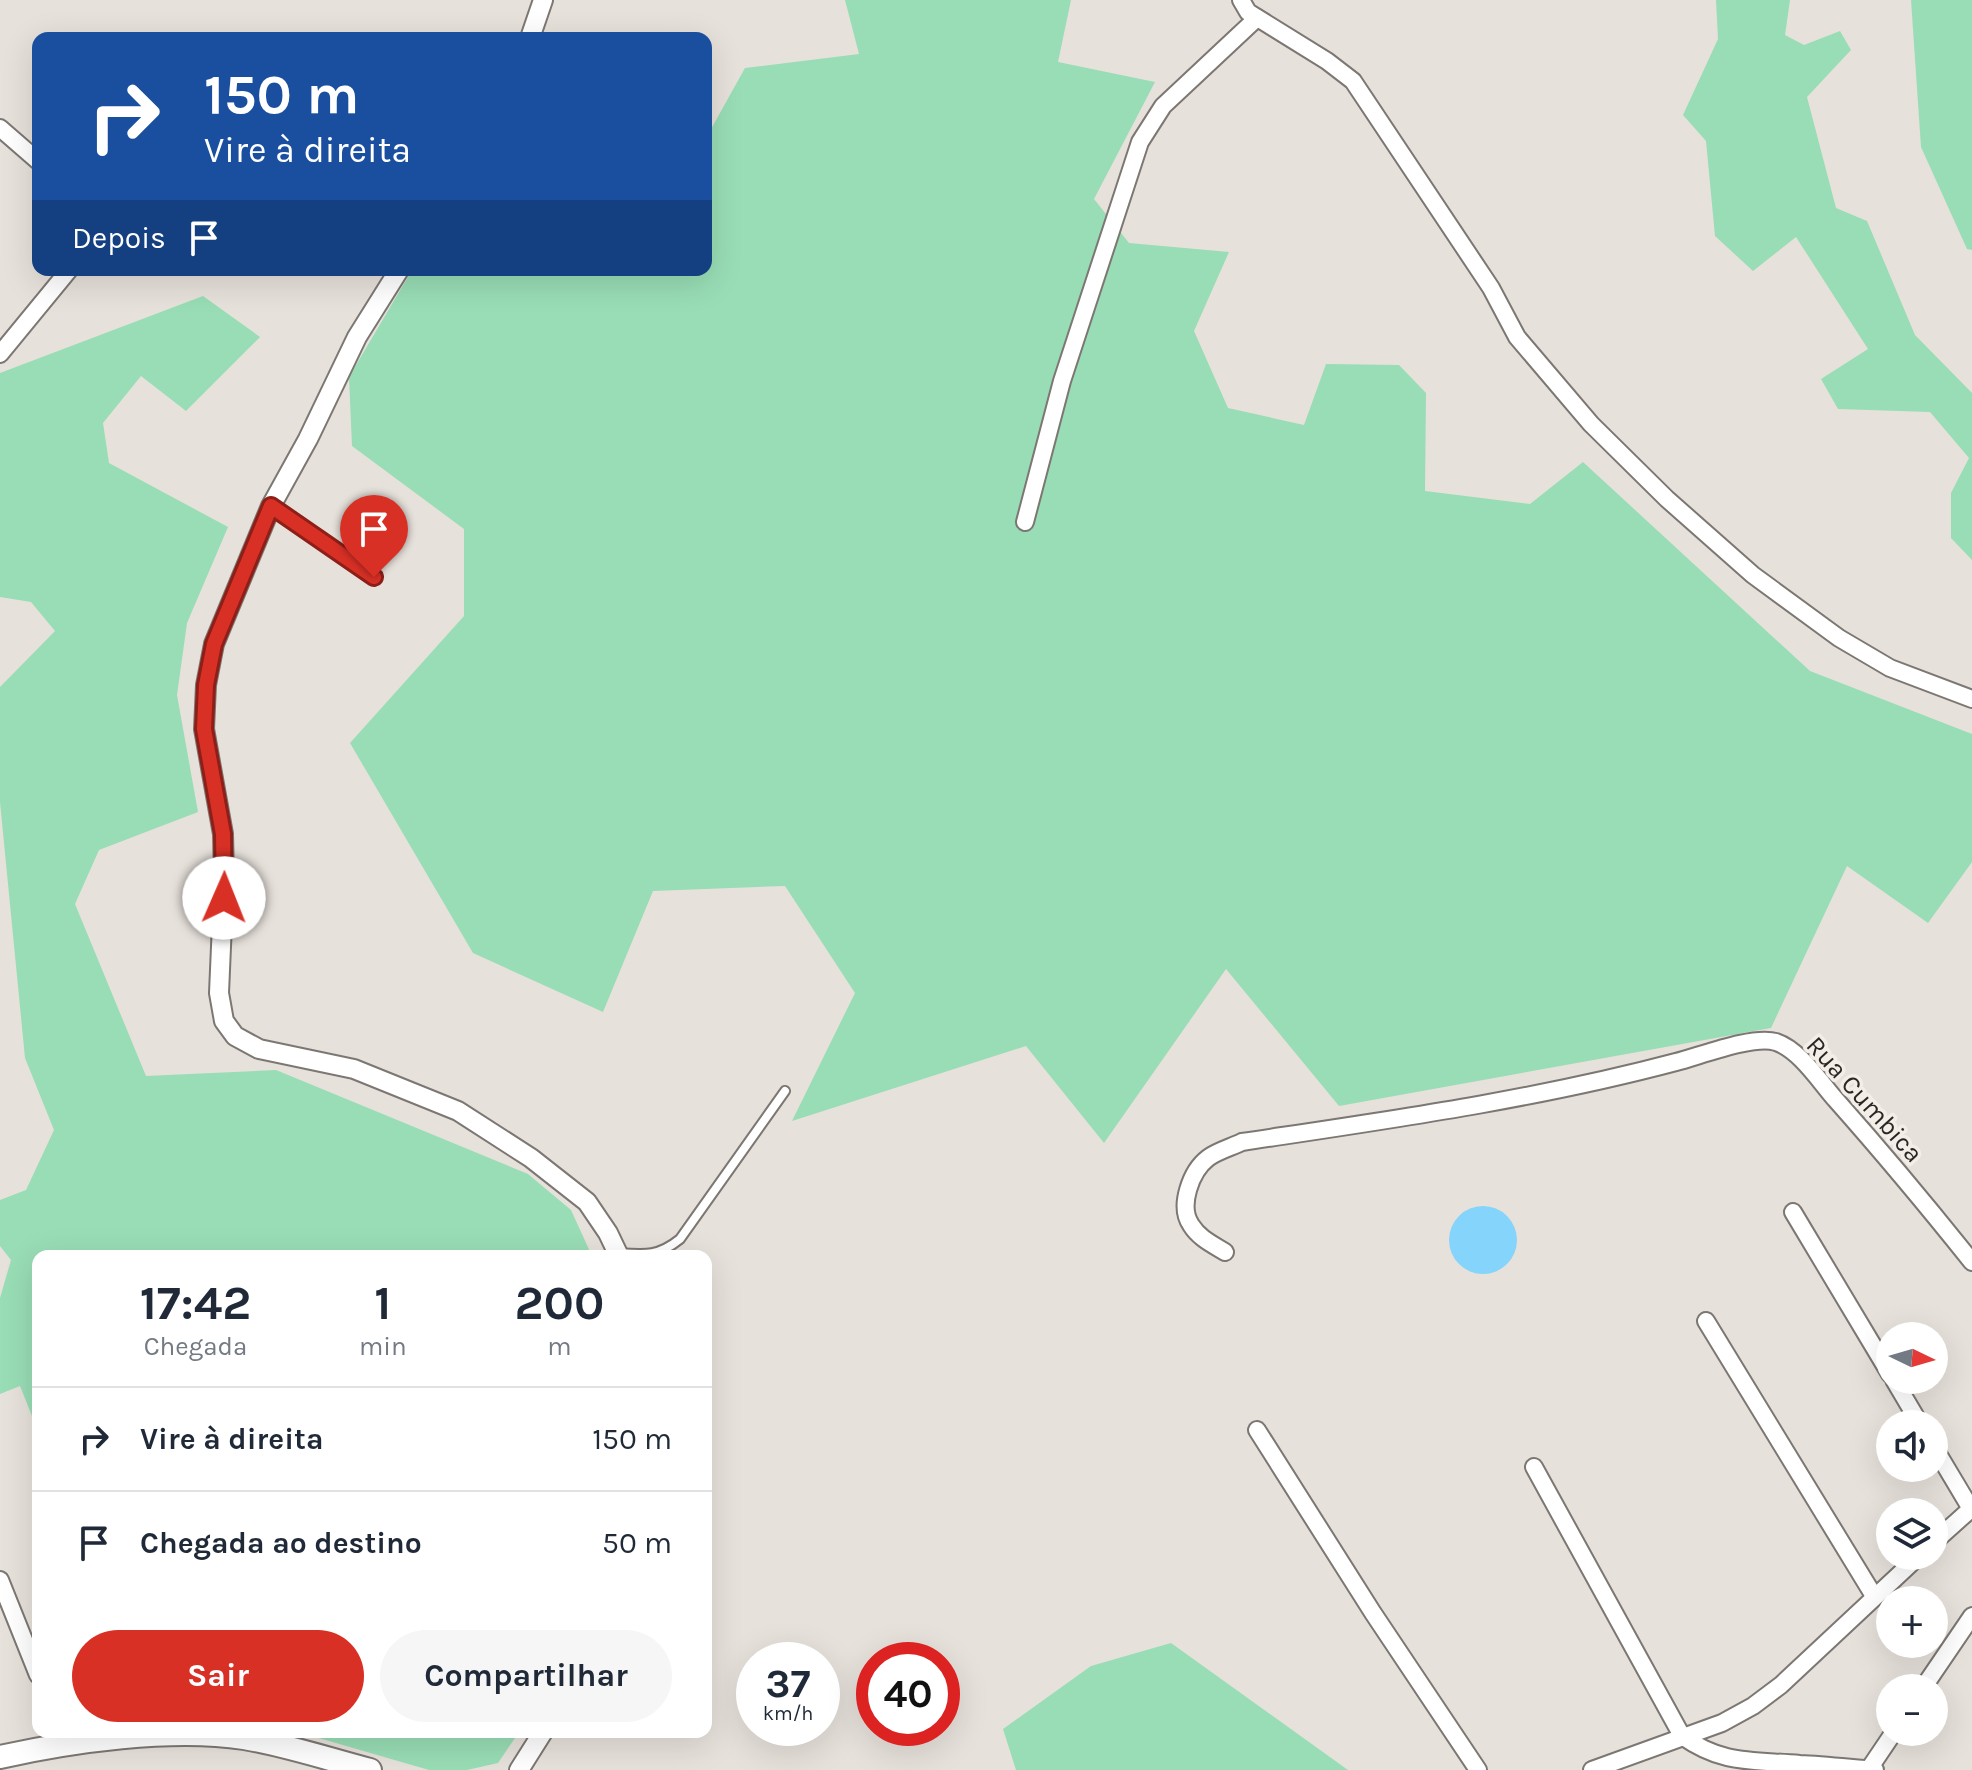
<!DOCTYPE html>
<html lang="pt">
<head>
<meta charset="utf-8">
<style>
  body { margin:0; font-family:Karla,sans-serif; background:#f6f6f7; color:#1f2937; height:100vh; display:flex; flex-direction:column; font-size:30px; white-space:nowrap }
  * { box-sizing:border-box; margin:0 }
  p { font-size:26px; color:#747a83 }
  .icon { flex:none; width:44px; height:44px; fill:none; stroke:currentColor; stroke-width:2; stroke-linecap:round; stroke-linejoin:round }
  .map { position:relative; flex:1; overflow:hidden }
  .panel { position:absolute; left:32px; top:1250px; width:680px; height:488px; display:flex; flex-direction:column; background:#fff; border-radius:16px; box-shadow:0 8px 32px #0002 }
  .panel>* { flex:none }
  .top-card { position:absolute; left:32px; top:32px; width:680px; height:244px; border-radius:16px; box-shadow:0 8px 32px #0002; background:#1a4fa0; color:#fff; overflow:hidden }
  .needle { width:52px; rotate:95deg }
  .controls { position:absolute; left:1876px; top:1322px; display:grid; gap:16px }
  .controls a { display:grid; place-items:center; width:72px; height:72px; border-radius:50%; background:#fff; box-shadow:0 8px 32px #0002; font-size:40px }
  .speed { position:absolute; left:736px; top:1642px; display:flex; gap:16px; font-size:40px; font-weight:700; text-align:center }
  .speed>* { display:grid; place-content:center; width:104px; height:104px; border-radius:50%; background:#fff; box-shadow:0 8px 32px #0002; line-height:1 }
  .speed small { font-size:20px; font-weight:400 }
  .speed .limit { border:12px solid #d22; background:#fff; color:#111 }
  .pin { position:absolute; display:grid; place-items:center; width:68px; height:68px; color:#fff; margin:-82px -34px; border-radius:50% 50% 50% 0; rotate:-45deg; box-shadow:0 0 8px #0007 }
  .pin .icon { rotate:45deg }
  .me { position:absolute; width:88px; margin:-44px; rotate:1deg; stroke-linejoin:round; filter:drop-shadow(0 0 6px #0008) }
  .turn { display:flex; align-items:center; gap:28px; height:168px; padding:0 40px; font-size:36px }
  .turn .icon { width:104px; height:104px; stroke-width:2.5 }
  .turn b { display:block; font-size:56px; line-height:68px }
  .then { display:flex; align-items:center; height:76px; padding:0 40px; background:#0003; gap:16px; font-size:30px }
  .eta { display:flex; justify-content:space-evenly; align-items:center; height:136px; text-align:center }
  .eta b { font-size:48px; font-weight:700; line-height:56px }
  .cta { display:flex; gap:16px; margin-top:auto; padding:16px 40px }
  .cta a { flex:1; height:92px; border-radius:48px; background:#d93025; color:#fff; font-size:32px; font-weight:700; line-height:92px; text-align:center }
  .cta a+a { background:#f6f6f7; color:#1f2937 }
  ul { padding:0; list-style:none }
  li { display:flex; align-items:center; gap:24px; height:104px; padding:0 40px; border-top:2px solid #e0e1e3 }
  li div { flex:1 }
  li b { display:block; font-size:30px }
  li em { font-style:normal }
  .map>svg:first-child { display:block }
</style>
</head>
<body>
<div class="map">
<svg width="1972" height="1770" viewBox="0 0 1972 1770">
  <rect width="100%" height="100%" fill="#e7e1db"/>
  <g fill="#98ddb5">
    <path d="M845,0H1071L1058,62L1155,82L1094,199L1129,243L1229,252L1194,331L1228,408L1304,425L1326,364L1399,365L1426,393L1425,491L1530,504L1583,462L1810,671L1972,734V862L1928,923L1847,866L1771,1028L1339,1106L1226,969L1104,1143L1026,1046L792,1121L855,993L785,886L653,891L603,1012L473,953L350,743L464,616V529L352,446L349,377L412,270H706V138L745,68L859,54Z"/>
    <path d="M1716,0H1790L1785,35L1804,45L1840,31L1851,50L1807,97L1836,208L1867,221L1915,335L1972,393V560L1951,538V493L1969,458L1930,412L1838,409L1821,379L1868,349L1796,237L1753,271L1715,236L1706,141L1683,115L1718,39Z"/>
    <path d="M1911,0H1972V250L1967,249L1921,147Z"/>
    <path d="M203,296L260,337L186,411L141,376L103,423L109,463L228,527L187,623L177,695L198,812L99,850L75,904L146,1076L276,1070L528,1174L571,1210L592,1256H38V1431L20,1386L0,1394V1298L11,1260L0,1246V1200L26,1190L54,1130L25,1058L0,802V687L55,631L31,602L0,597V373Z"/>
    <path d="M1171,1643L1348,1770H1016L1003,1729L1091,1666Z"/>
    <path d="M298,1732H519L498,1763L467,1770H429Z"/>
  </g>
  <circle fill="#84d4fc" cx="1483" cy="1240" r="34"/>
  <g fill="none" stroke-linecap="round" stroke-linejoin="round">
    <defs>
      <g id="service">
        <path d="M271,506L374,577"/>
        <path d="M620,1253C646,1255 659,1256 680,1239L785,1091"/>
      </g>
      <g id="minor">
        <path d="M1241,0L1248,12L1327,61L1353,81L1491,288L1517,337L1591,424L1667,499L1753,575L1839,638L1890,668L1972,699"/>
        <path d="M0,128L38,161"/>
        <path d="M0,354L69,270"/>
        <path d="M1025,522L1062,381L1140,142L1163,106L1257,18"/>
        <path d="M1793,1212L1890,1374"/>
        <path d="M1225,1252C1212,1244 1199,1238 1191,1225C1178,1206 1191,1171 1208,1158C1217,1151 1232,1147 1242,1142C1388,1120 1533,1100 1676,1062C1700,1056 1753,1035 1776,1042C1800,1050 1820,1082 1836,1100C1883,1153 1928,1207 1972,1262"/>
        <path d="M1706,1321L1874,1596"/>
        <path d="M1894,1380L1920,1424"/>
        <path d="M1257,1430L1373,1613L1478,1770"/>
        <path d="M1934,1447L1971,1509"/>
        <path d="M1534,1467L1682,1736C1723,1765 1752,1760 1800,1764C1825,1765 1850,1768 1875,1770"/>
        <path d="M1934,1542L1972,1508"/>
        <path d="M0,1580L38,1675"/>
        <path d="M1923,1688L1972,1616"/>
        <path d="M1869,1769L1894,1732"/>
        <path d="M1592,1770L1722,1723L1753,1706L1781,1685L1919,1556"/>
      </g>
      <g id="tertiary">
        <path d="M530,38L543,0"/>
        <path d="M399,270L357,337L308,439L271,506L214,644L206,685L204,729L223,834L224,877L219,993L224,1021L235,1036L259,1049L354,1069L458,1111L531,1158L587,1202L608,1233L619,1256"/>
        <path d="M519,1770L543,1732"/>
      </g>
      <path id="secondary" d="M0,1757C72,1741 171,1727 244,1738C286,1745 328,1759 370,1770"/>
    </defs>
    <use href="#service" stroke="#7c7772" stroke-width="12"/>
    <use href="#minor" stroke="#7c7772" stroke-width="20"/>
    <use href="#tertiary" stroke="#7c7772" stroke-width="22"/>
    <use href="#secondary" stroke="#7c7772" stroke-width="26"/>
    <use href="#service" stroke="#fff" stroke-width="8"/>
    <use href="#minor" stroke="#fff" stroke-width="16"/>
    <use href="#tertiary" stroke="#fff" stroke-width="18"/>
    <use href="#secondary" stroke="#fff" stroke-width="22"/>
  </g>
  <g fill="none" stroke-linecap="round" stroke-linejoin="round">
    <defs>
      <path id="route" d="M224,898L223,834L204,729L206,685L214,644L271,506L374,577"/>
    </defs>
    <use href="#route" stroke="#8d1f18" stroke-width="20"/>
    <use href="#route" stroke="#d93025" stroke-width="14"/>
  </g>
  <g text-anchor="middle" stroke-width="7" stroke-linejoin="round" paint-order="stroke">
    <g font-size="26" fill="#292724" stroke="#f4eee8">
      <text transform="translate(1865 1099) rotate(48)" y="9">Rua Cumbica</text>
    </g>
  </g>
</svg>
<div class="controls">
<a><svg class="needle" viewBox="-14 -14 28 28"><path d="M0-13l5 13h-10z" fill="#e53935"/><path d="M0 13l5-13h-10z" fill="#747a83"/></svg></a>
<a><svg class="icon" aria-label="sound" viewBox="0 0 24 24"><path d="M4 9h4l5-4v14l-5-4H4zM17 9q2 3 0 6"/></svg></a>
<a><svg class="icon" aria-label="layers" viewBox="0 0 24 24"><path d="M12 4l9 5-9 5-9-5zM3 14l9 5 9-5"/></svg></a>
<a>+</a>
<a>−</a>
</div>
<div class="speed"><div>37<small>km/h</small></div><div class="limit">40</div></div>
<div class="pin" style="left:374px;top:577px;background:#d93025"><svg class="icon" aria-label="arrive" viewBox="0 0 24 24"><path d="M6 21V4h12l-3 4 3 4H6"/></svg></div>
<svg class="me" style="left:224px;top:898px" viewBox="-20 -20 40 40"><circle r="19" fill="#fff"/><path d="M0-13L10 11 0 6-10 11z" fill="#d93025"/></svg>
<div class="top-card">
<div class="turn"><svg class="icon" aria-label="right" viewBox="0 0 24 24"><path d="M7 20v-9h11M14 6l5 5-5 5"/></svg><div><b>150 m</b>Vire à direita</div></div>
<div class="then">Depois<svg class="icon" aria-label="arrive" viewBox="0 0 24 24"><path d="M6 21V4h12l-3 4 3 4H6"/></svg></div>
</div>
<section class="panel">
<div class="eta">
<div><b>17:42</b><p>Chegada</p></div>
<div><b>1</b><p>min</p></div>
<div><b>200</b><p>m</p></div>
</div>
<ul>
<li><svg class="icon" aria-label="right" viewBox="0 0 24 24"><path d="M7 20v-9h11M14 6l5 5-5 5"/></svg><div><b>Vire à direita</b></div><em>150 m</em></li>
<li><svg class="icon" aria-label="arrive" viewBox="0 0 24 24"><path d="M6 21V4h12l-3 4 3 4H6"/></svg><div><b>Chegada ao destino</b></div><em>50 m</em></li>
</ul>
<div class="cta"><a>Sair</a><a>Compartilhar</a></div>
</section>
</div>
</body>
</html>
